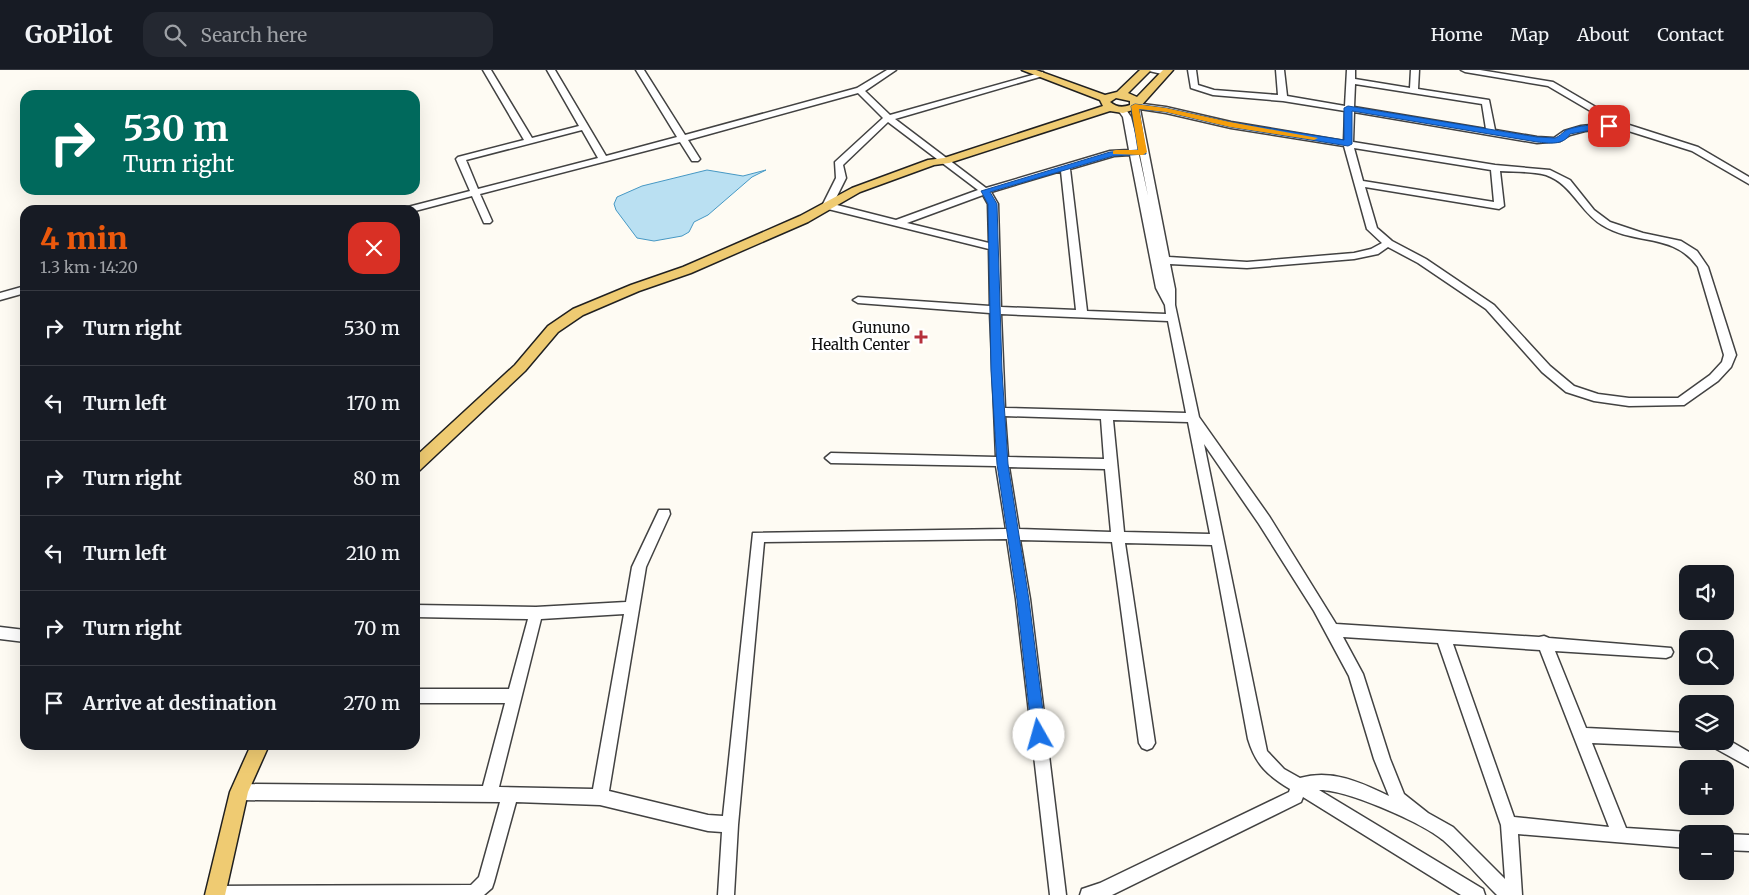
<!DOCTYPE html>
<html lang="en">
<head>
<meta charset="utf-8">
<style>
  body { margin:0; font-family:Merriweather,serif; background:#242831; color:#f1f3f6; height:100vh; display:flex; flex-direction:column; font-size:19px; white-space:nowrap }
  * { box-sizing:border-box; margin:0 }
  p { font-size:16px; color:#9ea1a6 }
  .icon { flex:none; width:28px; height:28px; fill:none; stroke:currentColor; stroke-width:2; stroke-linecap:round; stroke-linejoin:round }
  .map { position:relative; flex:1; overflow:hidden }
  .sheet { position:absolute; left:20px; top:135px; width:400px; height:545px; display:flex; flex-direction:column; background:#171b24; border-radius:15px; box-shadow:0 5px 20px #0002 }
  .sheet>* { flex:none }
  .guide { position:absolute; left:20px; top:20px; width:400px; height:105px; border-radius:15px; box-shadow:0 5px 20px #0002; background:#00695c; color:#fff; overflow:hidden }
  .fabs { position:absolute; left:1679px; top:495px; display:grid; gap:10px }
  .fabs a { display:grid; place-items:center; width:55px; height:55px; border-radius:10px; background:#171b24; box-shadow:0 5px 20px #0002; font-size:25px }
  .pin { position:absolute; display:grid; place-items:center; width:42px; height:42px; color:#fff; margin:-21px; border-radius:10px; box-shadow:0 2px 8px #0006 }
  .me { position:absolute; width:55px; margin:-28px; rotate:353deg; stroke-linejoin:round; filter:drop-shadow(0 0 4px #0008) }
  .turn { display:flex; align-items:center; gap:18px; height:105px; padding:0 20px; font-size:22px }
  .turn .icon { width:65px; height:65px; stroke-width:2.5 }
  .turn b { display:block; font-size:35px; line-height:42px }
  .round { display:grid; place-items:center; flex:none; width:52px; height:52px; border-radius:15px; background:#242831 }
  .overview { display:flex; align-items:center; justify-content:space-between; height:85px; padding:0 20px }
  h1 { font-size:30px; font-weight:800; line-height:38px; color:#ea580c }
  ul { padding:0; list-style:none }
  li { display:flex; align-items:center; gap:15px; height:75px; padding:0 20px; border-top:1px solid #363941 }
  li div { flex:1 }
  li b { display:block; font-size:19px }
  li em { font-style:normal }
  header { display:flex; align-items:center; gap:30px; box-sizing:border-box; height:70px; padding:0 25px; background:#171b24; border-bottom:1px solid #363941 }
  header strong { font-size:24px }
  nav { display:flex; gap:28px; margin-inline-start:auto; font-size:18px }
  .search { width:350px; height:45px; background:#242831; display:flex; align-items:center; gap:12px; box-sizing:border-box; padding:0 18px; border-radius:15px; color:#9ea1a6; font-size:19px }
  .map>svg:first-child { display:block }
</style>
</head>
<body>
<header>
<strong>GoPilot</strong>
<div class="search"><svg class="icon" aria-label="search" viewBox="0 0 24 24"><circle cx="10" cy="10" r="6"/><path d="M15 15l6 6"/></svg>Search here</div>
<nav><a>Home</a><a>Map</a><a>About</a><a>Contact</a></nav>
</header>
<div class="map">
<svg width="1749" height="825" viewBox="0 0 1749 825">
  <rect width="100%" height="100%" fill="#fefbf3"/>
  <path fill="#bae0f2" stroke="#4698c4" d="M707,100L743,106L766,100L752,107L708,145L694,152L689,162L682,166L654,171L637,168L616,140L614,134L617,127L642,116Z"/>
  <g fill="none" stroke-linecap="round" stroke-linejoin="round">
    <defs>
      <g id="minor">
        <path d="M483,0H491L532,68L579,56L547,0H555L606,86L677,67L636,0H644L685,65L857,18L887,0H896L865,21L890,45L1043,2V6L895,49L986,118L1110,81L1129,80L1123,47L1118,40L1119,38H1125L1131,47L1139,79L1131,36L1135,33L1166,37L1231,52L1344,71L1345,41L1283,31L1213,25L1191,18L1188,0H1196L1198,15L1214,20L1278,25L1276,0H1284L1287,26L1345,36L1347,0H1355V9L1410,18L1411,0H1419L1418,19L1489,30L1495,60L1537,67L1554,68L1564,61L1581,56L1611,53L1548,16L1465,2L1461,0H1480L1553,12L1623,53L1698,77L1749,107V114L1692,81L1619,58L1585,61L1570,65L1560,71L1537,73L1354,42L1353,72L1495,95L1550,100L1570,110L1594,140L1610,152L1643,163L1681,171L1697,181L1708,197L1736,285L1731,297L1718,311L1684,335L1629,336L1594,331L1566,322L1542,302L1486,239L1418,193L1388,177L1378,184L1354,189L1247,198L1170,194L1175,219V235L1199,347L1269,446L1336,554L1539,567L1544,566L1549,568L1671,578L1673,582L1671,586L1666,588L1555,581L1586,658L1688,663V671H1695L1693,675L1688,677L1592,673L1626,758L1688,762L1693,764H1688V778L1518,764L1522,825H1497C1479,807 1462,787 1443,770C1423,753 1346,719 1319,720L1483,819L1485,825H1461L1303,727L1301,732L1112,825H1080L1082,819L1100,813L1289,722L1290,719C1267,705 1256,695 1248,669L1212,475L1125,473L1155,673L1152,678L1147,680L1142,678L1139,673L1112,472L1020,470L1030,529L1066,825H1050L1016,529L1007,469L764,472L738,755L734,825H718L722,762L708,761L600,735L516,732L494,812L492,818L484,825H207L209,818L215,816L471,815L479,807L500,732L239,730L233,727L231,722L233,717L239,714L483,716L505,633H415V619H509L528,549L415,547V535L536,537L626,532L632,497L659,440H669L670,444L646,497L609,721L708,745L723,746L753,463L1006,459L996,396L831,393L825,388L831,383L996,387L990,243L858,233L853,230L858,227L990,236L989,179L824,138L822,136L836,108L835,92L883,48L858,23L688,70L700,89L698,91H692L680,72L480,124L492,151L490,153H484L472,126L415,141L402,140L404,138L470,121L456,89L458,87L524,70ZM1355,14L1482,34L1486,59L1354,37ZM1140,39L1166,43L1231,58L1344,76L1367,159L1382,173L1371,179L1354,183L1247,192L1169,187ZM888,52L978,120L896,150L833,134L846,108L843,95ZM582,60L598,88L478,119L466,90ZM1354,78L1491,100L1494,132L1363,111ZM1130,85L1156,218L1165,235L1166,244L1087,241L1070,99L1114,86ZM1139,85H1140L1148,126ZM1061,101L1076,240L1001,237L998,134L991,122ZM1500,101C1514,102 1532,101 1546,105C1572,114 1580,142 1602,155C1636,176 1673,162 1698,197L1724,285L1722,292L1710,305L1678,328H1629L1598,324L1574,316L1550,296L1494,235L1426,189L1392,171L1377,158L1365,117L1499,139L1504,136ZM983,125L988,134L989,173L907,153ZM1001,244L1168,251L1186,343L1005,338ZM1005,346L1101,349L1104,389L1008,387ZM1113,350L1188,352L1210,464L1124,462ZM1204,374L1259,454L1314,541L1349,606L1374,689L1389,726C1360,712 1332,699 1300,708L1284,699L1267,681ZM1009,397L1105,399L1111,462L1019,459ZM624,544L593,719L499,717L541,549ZM1343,567L1438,573L1501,755L1505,809L1453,757L1428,743L1404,724L1390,689L1363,604ZM1453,574L1540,580L1609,757L1514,747Z"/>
        <path d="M1145,0H1163L1170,3L1166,5Z"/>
        <path d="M25,216V223L0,230V223Z"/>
        <path d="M0,557L25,560V572L0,569Z"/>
        <path d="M1725,668L1749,682V697L1711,676L1709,671H1725Z"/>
        <path d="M1725,764L1749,765V781L1725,780Z"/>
      </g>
      <g id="major">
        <path d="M1022,0H1036L1105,25L1117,22L1140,0H1151L1128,23L1137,27L1163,0H1173L1139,38L1123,43L1110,41L949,93L934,95L860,122L808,152L691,203L639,221L583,245L558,262L525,301L420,400L415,402V387L515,295L548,256L573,239L631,215L683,197L800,146L852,118L928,90L944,88L1103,36L1100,30ZM1116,28L1130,31V35C1122,38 1116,37 1110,32Z"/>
        <path d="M251,675H269L248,722L225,825H205L230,722Z"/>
      </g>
    </defs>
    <use href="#minor" stroke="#424242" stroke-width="3"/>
    <use href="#major" stroke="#202020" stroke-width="3"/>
    <use href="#minor" fill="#fff" fill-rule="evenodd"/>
    <use href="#major" fill="#efcb72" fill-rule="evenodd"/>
  </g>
  <path fill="#1a73e8" stroke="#114b97" d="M1135,34L1166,38L1230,52L1344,70V38L1348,36L1537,67L1555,68C1560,66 1561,64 1565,61C1572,56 1607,52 1613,56L1570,64C1563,76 1549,73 1537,72L1352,41V74L1348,76L1230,57L1166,42L1139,39L1146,84L1113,86L990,122L997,134L1002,301L1008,394L1029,530L1046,665L1044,670L1039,672L1034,670L1032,665L1017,530L997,394L991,301L988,134L981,121L1110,82L1138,80L1131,36Z"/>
  <path fill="#f59e0b" d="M1135,34L1166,38L1230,52L1318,68L1314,70L1230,57L1166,42L1139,39L1147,82L1143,85L1113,84V81L1116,80H1138L1131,36Z"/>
  <path fill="#b6303c" stroke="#fff" stroke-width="2" d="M918.5 259.5h5v5h5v5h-5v5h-5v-5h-5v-5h5z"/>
  <g text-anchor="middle" stroke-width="5" stroke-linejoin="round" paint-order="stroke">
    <g font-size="15" fill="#0f0f0f" stroke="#fff" text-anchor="end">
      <text x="910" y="263">Gununo<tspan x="910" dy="17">Health Center</tspan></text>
    </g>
  </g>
</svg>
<div class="fabs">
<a><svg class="icon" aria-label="sound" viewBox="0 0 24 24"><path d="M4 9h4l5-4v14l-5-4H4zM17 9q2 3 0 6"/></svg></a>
<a><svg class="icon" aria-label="search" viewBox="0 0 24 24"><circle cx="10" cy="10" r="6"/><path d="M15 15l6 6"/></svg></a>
<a><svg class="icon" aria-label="layers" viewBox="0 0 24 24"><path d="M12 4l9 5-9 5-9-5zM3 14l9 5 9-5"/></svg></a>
<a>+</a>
<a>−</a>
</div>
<div class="pin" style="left:1609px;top:56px;background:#d93025"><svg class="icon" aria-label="arrive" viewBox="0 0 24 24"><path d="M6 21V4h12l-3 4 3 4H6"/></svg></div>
<svg class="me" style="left:1039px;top:665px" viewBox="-20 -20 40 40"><circle r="19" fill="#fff"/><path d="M0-13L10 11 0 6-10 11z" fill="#1a73e8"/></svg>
<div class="guide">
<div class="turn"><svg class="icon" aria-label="right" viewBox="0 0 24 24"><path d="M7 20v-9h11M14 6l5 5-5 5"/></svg><div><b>530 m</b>Turn right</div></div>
</div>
<section class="sheet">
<div class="overview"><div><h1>4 min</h1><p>1.3 km · 14:20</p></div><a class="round" style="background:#d93025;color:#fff"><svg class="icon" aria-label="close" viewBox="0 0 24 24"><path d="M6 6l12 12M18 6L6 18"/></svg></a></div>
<ul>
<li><svg class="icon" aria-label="right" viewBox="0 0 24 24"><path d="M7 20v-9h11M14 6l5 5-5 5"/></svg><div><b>Turn right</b></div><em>530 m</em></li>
<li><svg class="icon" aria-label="left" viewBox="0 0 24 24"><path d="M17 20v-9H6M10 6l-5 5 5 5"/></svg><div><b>Turn left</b></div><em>170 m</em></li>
<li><svg class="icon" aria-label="right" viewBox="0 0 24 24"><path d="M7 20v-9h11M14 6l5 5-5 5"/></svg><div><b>Turn right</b></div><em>80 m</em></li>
<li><svg class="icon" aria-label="left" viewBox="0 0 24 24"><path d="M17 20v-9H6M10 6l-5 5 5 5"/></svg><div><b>Turn left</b></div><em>210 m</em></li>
<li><svg class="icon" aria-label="right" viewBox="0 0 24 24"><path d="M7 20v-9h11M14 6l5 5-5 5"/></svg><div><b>Turn right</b></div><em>70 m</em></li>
<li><svg class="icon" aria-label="arrive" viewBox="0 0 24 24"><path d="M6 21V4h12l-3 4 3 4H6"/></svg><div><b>Arrive at destination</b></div><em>270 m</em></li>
</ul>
</section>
</div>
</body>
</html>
